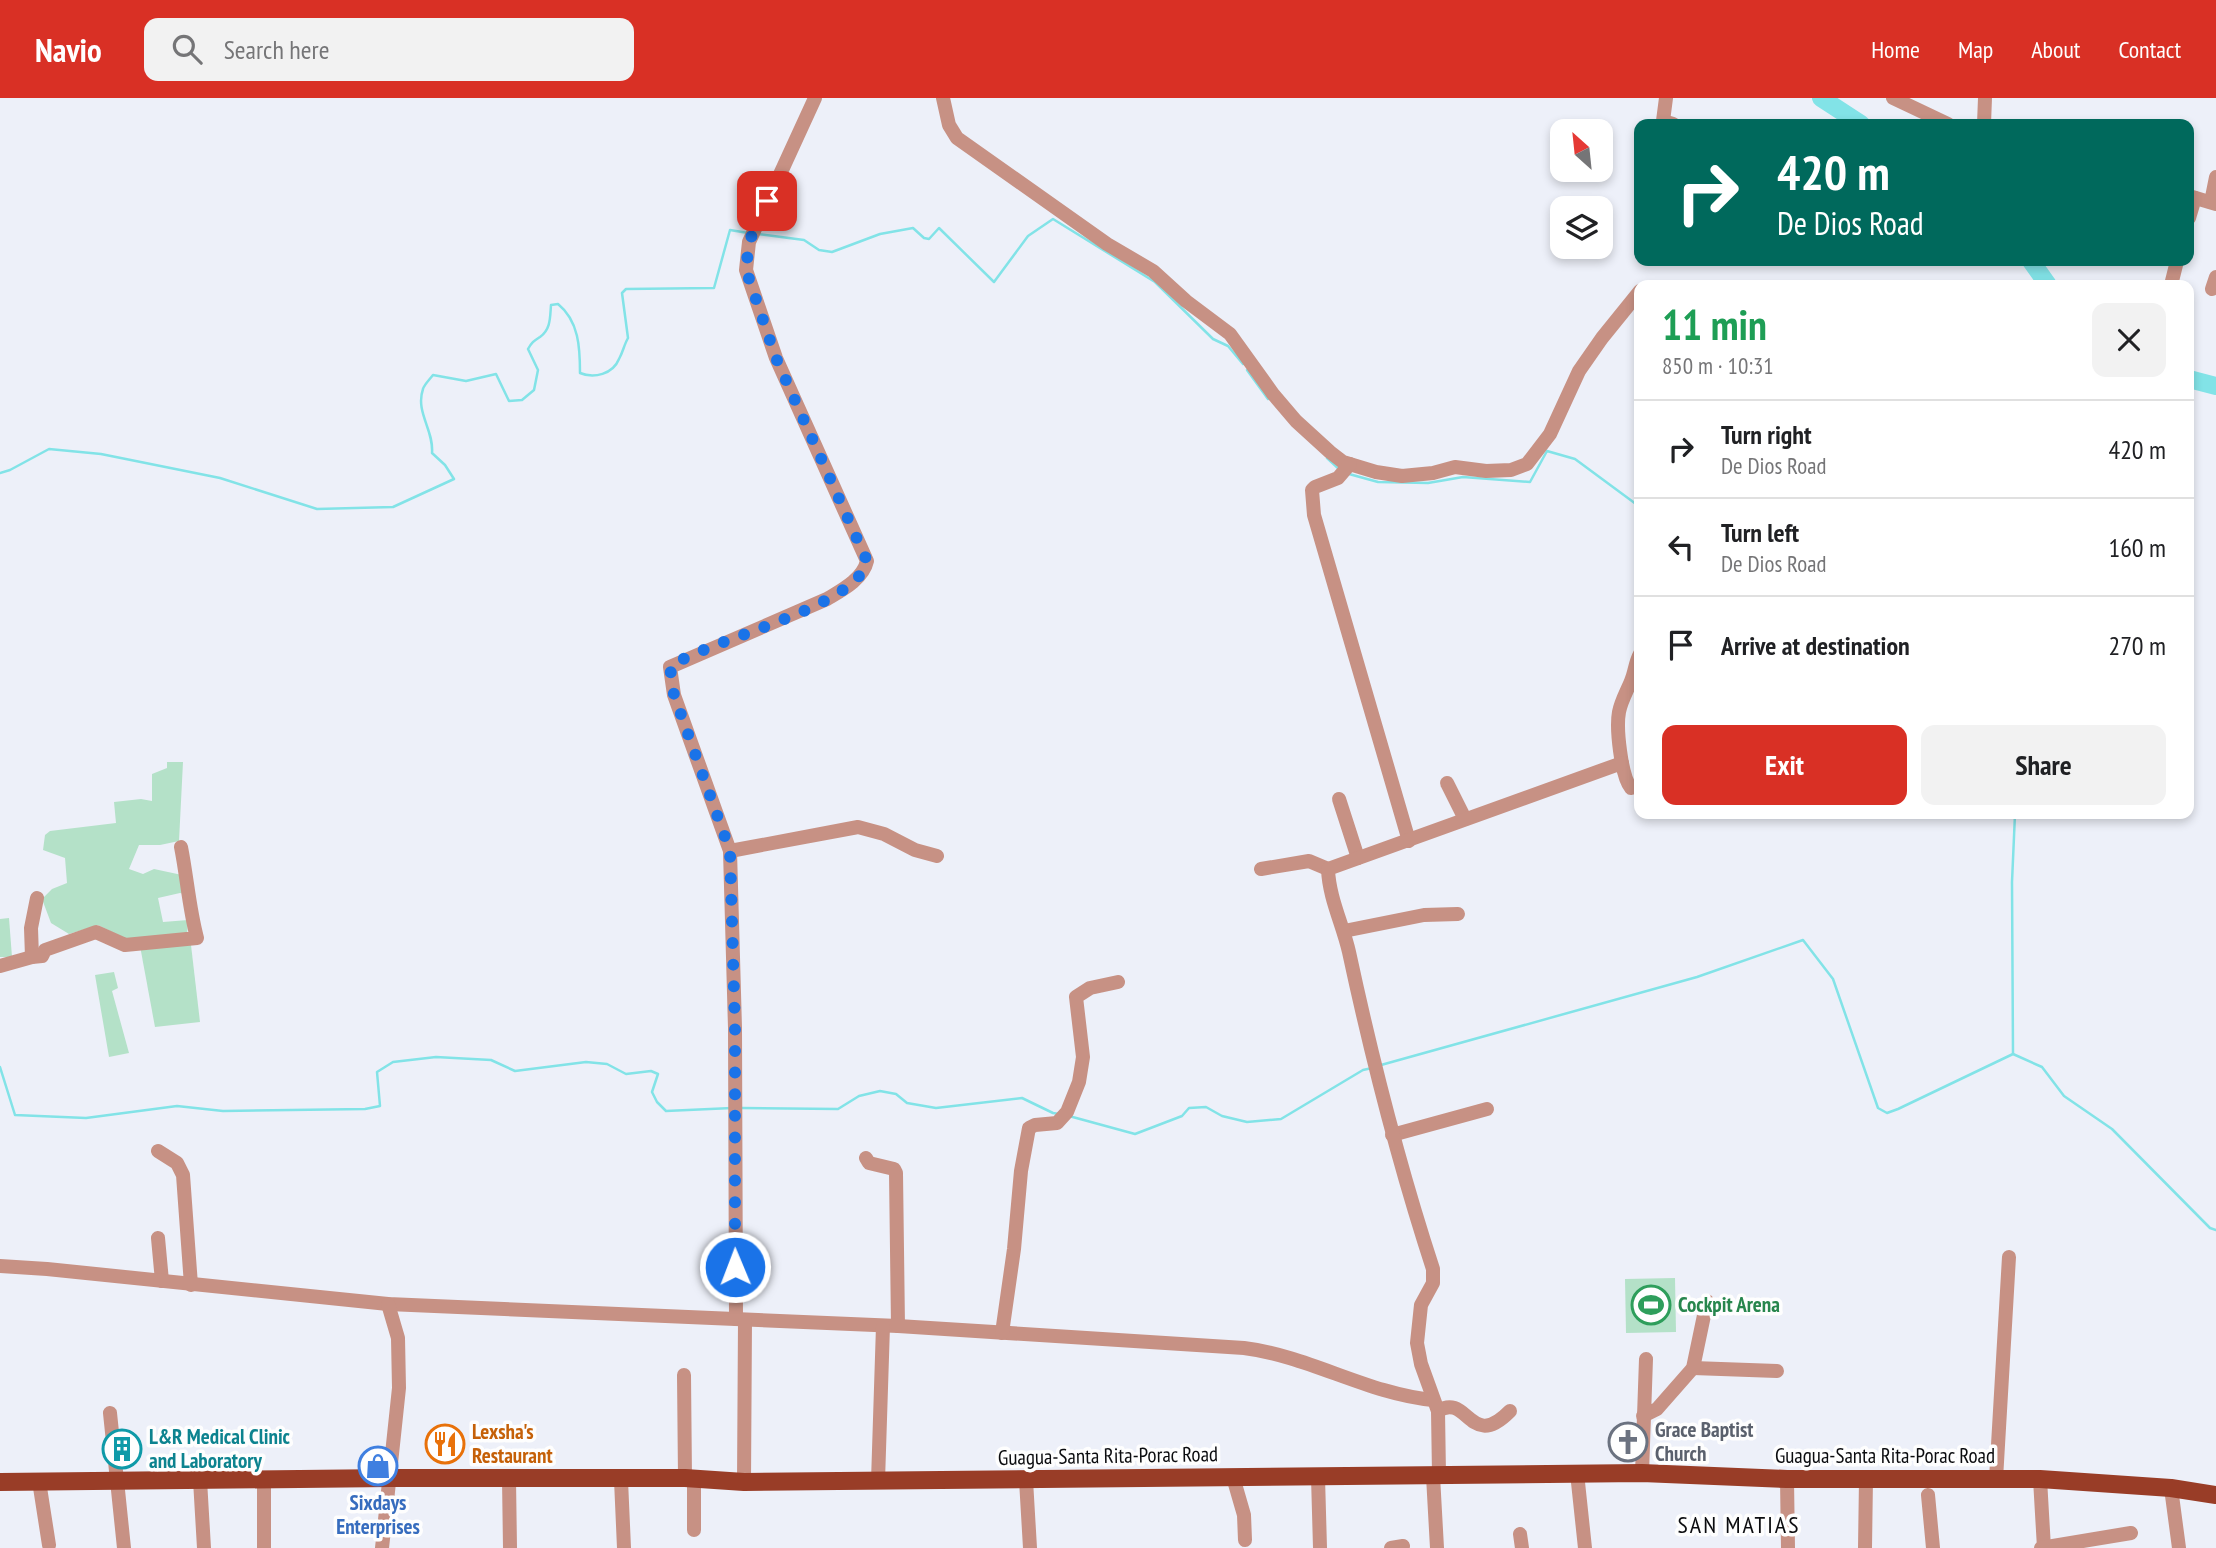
<!DOCTYPE html>
<html lang="en">
<head>
<meta charset="utf-8">
<style>
  body { margin:0; font-family:"PT Sans Narrow",sans-serif; background:#f2f2f2; color:#202124; height:100vh; display:flex; flex-direction:column; font-size:26px; white-space:nowrap }
  * { box-sizing:border-box; margin:0 }
  p { font-size:23px; color:#757577 }
  .icon { flex:none; width:38px; height:38px; fill:none; stroke:currentColor; stroke-width:2; stroke-linecap:round; stroke-linejoin:round }
  .map { position:relative; flex:1; overflow:hidden }
  .drawer { position:absolute; left:1634px; top:182px; width:560px; height:539px; display:flex; flex-direction:column; background:#fff; border-radius:14px; box-shadow:0 4px 10px #0003 }
  .drawer>* { flex:none }
  .guide { position:absolute; left:1634px; top:21px; width:560px; height:147px; border-radius:14px; box-shadow:0 4px 10px #0003; background:#00695c; color:#fff; overflow:hidden }
  .needle { width:46px; rotate:333deg }
  .buttons { position:absolute; left:1550px; top:21px; display:grid; gap:14px }
  .buttons a { display:grid; place-items:center; width:63px; height:63px; border-radius:14px; background:#fff; box-shadow:0 4px 10px #0003; font-size:35px }
  .pin { position:absolute; display:grid; place-items:center; width:60px; height:60px; color:#fff; margin:-30px; border-radius:14px; box-shadow:0 4px 10px #0006 }
  .me { position:absolute; width:77px; margin:-38px; rotate:359deg; stroke-linejoin:round; filter:drop-shadow(0 0 5px #0008) }
  .turn { display:flex; align-items:center; gap:24px; height:147px; padding:0 28px; font-size:32px }
  .turn .icon { width:91px; height:91px; stroke-width:2.5 }
  .turn b { display:block; font-size:49px; line-height:60px }
  .round { display:grid; place-items:center; flex:none; width:74px; height:74px; border-radius:14px; background:#f2f2f2 }
  .head { display:flex; align-items:center; justify-content:space-between; height:119px; padding:0 28px }
  h1 { font-size:42px; font-weight:700; line-height:52px; color:#1e9e55 }
  .primary-button { display:flex; gap:14px; margin-top:auto; padding:14px 28px }
  .primary-button a { flex:1; height:80px; border-radius:14px; background:#d93025; color:#fff; font-size:28px; font-weight:700; line-height:80px; text-align:center }
  .primary-button a+a { background:#f2f2f2; color:#202124 }
  ul { padding:0; list-style:none }
  li { display:flex; align-items:center; gap:21px; height:98px; padding:0 28px; border-top:2px solid #e0e0e0 }
  li div { flex:1 }
  li b { display:block; font-size:26px }
  li em { font-style:normal }
  header { display:flex; align-items:center; gap:42px; box-sizing:border-box; height:98px; padding:0 35px; background:#d93025; color:#fff }
  header strong { font-size:33px }
  nav { display:flex; gap:38px; margin-inline-start:auto; font-size:24px }
  .search { width:490px; height:63px; background:#f2f2f2; display:flex; align-items:center; gap:18px; box-sizing:border-box; padding:0 24px; border-radius:14px; color:#757577; font-size:26px }
  .map>svg:first-child { display:block }
</style>
</head>
<body>
<header>
<strong>Navio</strong>
<div class="search"><svg class="icon" aria-label="search" viewBox="0 0 24 24"><circle cx="10" cy="10" r="6"/><path d="M15 15l6 6"/></svg>Search here</div>
<nav><a>Home</a><a>Map</a><a>About</a><a>Contact</a></nav>
</header>
<div class="map">
<svg width="2216" height="1450" viewBox="0 0 2216 1450">
  <rect width="100%" height="100%" fill="#edf0f9"/>
  <g fill="#b4e1c8">
    <path d="M167,664H183L179,743L160,747H139L129,771L143,776L154,771L182,777L188,797L180,795L158,800L163,824L188,822L187,838L132,844L98,827L69,836L51,825L42,801L52,791L67,785L65,760L43,752L45,737L50,733L116,725L114,704L141,701L152,703V676L167,670Z"/>
    <path d="M9,820L12,859H0V821Z"/>
    <path d="M191,847L200,924L155,929L140,848Z"/>
    <path d="M114,874L118,890L112,893L129,955L109,959L95,877Z"/>
    <path d="M1675,1180L1676,1234L1626,1235L1625,1181Z"/>
  </g>
  <g fill="none" stroke-linecap="round" stroke-linejoin="round">
    <g stroke="#82e3e7" stroke-width="2.5">
      <path d="M758,136L804,142L819,152L832,154L880,136L913,130L924,140L929,141L939,130L994,184L1028,138L1053,121L1155,184L1213,241L1228,248L1243,266"/>
      <path d="M1247,272L1268,301"/>
      <path d="M1327,360L1340,372"/>
      <path d="M0,375L10,372L49,351L101,356L220,380L317,411L393,409L454,381L445,367L432,355C434,332 415,314 423,291C424,287 430,281 433,277L466,283L496,276L509,303L522,302L534,292L538,272L528,251C532,244 534,243 540,239C551,231 550,219 551,207L558,206C579,223 580,250 580,275C594,281 613,276 619,261C623,254 624,247 628,240L622,195L626,191L714,190L730,132L748,135"/>
      <path d="M1349,376L1378,384L1428,385L1463,379L1530,384L1547,353L1575,361L1640,409"/>
      <path d="M2013,956L2012,784L2015,716"/>
      <path d="M1381,967L1697,879L1803,842L1833,881L1878,1010L1887,1015L1898,1011L2013,956L2042,969L2064,998L2112,1031L2210,1130L2216,1132"/>
      <path d="M0,969L15,1017L86,1020L177,1008L223,1013L365,1011L380,1008L377,974L393,964L436,959L491,962L515,973L586,964L607,966L626,976L651,973L658,976L652,994L657,1004L666,1013L732,1010"/>
      <path d="M742,1010L838,1011L859,998L880,993L896,996L907,1005L936,1010L1022,1000L1053,1015L1059,1016"/>
      <path d="M1069,1018L1135,1036L1182,1018L1189,1010L1206,1009L1222,1018L1247,1024L1281,1021L1363,972L1372,970"/>
    </g>
    <g stroke="#82e3e7" stroke-width="18">
      <path d="M1821,0L1861,26"/>
      <path d="M2031,163L2048,187"/>
      <path d="M2189,281L2216,288"/>
    </g>
    <g stroke="#c79184" stroke-width="14">
      <path d="M943,0L949,27L957,40L1107,146L1153,173L1186,203L1230,236L1273,296L1296,323L1330,354L1343,364L1376,374L1402,378L1433,375L1455,369L1486,373L1511,372L1527,366L1550,336L1579,273L1602,240L1640,193"/>
      <path d="M1666,0L1663,23L1673,26"/>
      <path d="M1893,0L1948,26"/>
      <path d="M1984,26L1985,0"/>
      <path d="M2189,98L2216,106"/>
      <path d="M2211,104L2216,79"/>
      <path d="M2189,120L2195,100"/>
      <path d="M2171,187L2177,163"/>
      <path d="M2212,191L2216,179"/>
      <path d="M1350,366L1338,380L1315,389L1312,392L1314,417L1409,743"/>
      <path d="M1640,556C1635,565 1635,574 1631,583C1627,593 1621,603 1619,614C1616,630 1621,678 1631,690L1640,688"/>
      <path d="M1447,685L1465,721"/>
      <path d="M1339,701L1358,760"/>
      <path d="M730,753L858,729L884,736L915,752L937,758"/>
      <path d="M1261,771L1309,763L1328,771"/>
      <path d="M1344,833L1424,817L1458,816"/>
      <path d="M32,859L31,830L37,800"/>
      <path d="M0,868L32,859L42,858L45,852L96,834L125,847L197,840C189,810 187,779 181,749"/>
      <path d="M1392,1037L1487,1011"/>
      <path d="M158,1053L177,1065L183,1077L191,1187"/>
      <path d="M866,1060L869,1065L894,1071L896,1075L898,1228"/>
      <path d="M158,1140L162,1183"/>
      <path d="M0,1168L47,1171L388,1206L898,1228L1244,1250C1309,1258 1368,1296 1433,1302"/>
      <path d="M736,1221L735,930L730,753L674,597L670,569L827,501C842,492 863,481 867,463L776,260L746,172L749,144L815,0"/>
      <path d="M1002,1235L1014,1151L1021,1073L1029,1030L1035,1027L1057,1025L1067,1014L1079,984L1083,959L1076,899L1090,890L1118,884"/>
      <path d="M1693,1270L1777,1273"/>
      <path d="M684,1277L685,1380"/>
      <path d="M1438,1313C1468,1294 1470,1354 1510,1313"/>
      <path d="M110,1315L124,1450"/>
      <path d="M1643,1318L1657,1311L1693,1270L1707,1203"/>
      <path d="M1577,1375L1585,1450"/>
      <path d="M1642,1375L1646,1261"/>
      <path d="M1439,1377L1438,1313L1421,1266L1417,1245L1421,1207L1433,1185V1171C1399,1067 1372,961 1349,854C1343,827 1329,800 1328,771L1622,665"/>
      <path d="M1433,1378L1437,1450"/>
      <path d="M1233,1379L1244,1417L1245,1442"/>
      <path d="M1318,1379L1320,1450"/>
      <path d="M509,1381L510,1450"/>
      <path d="M694,1381V1432"/>
      <path d="M1787,1381L1788,1450"/>
      <path d="M1996,1381L2009,1159"/>
      <path d="M2040,1381L2044,1450"/>
      <path d="M200,1382L204,1450"/>
      <path d="M621,1382L624,1450"/>
      <path d="M1026,1382L1030,1450"/>
      <path d="M39,1383L49,1447"/>
      <path d="M878,1383L883,1228"/>
      <path d="M744,1384L745,1222"/>
      <path d="M2171,1390L2179,1450"/>
      <path d="M1928,1397L1933,1450"/>
      <path d="M1520,1436L1522,1450"/>
      <path d="M264,1450V1381"/>
      <path d="M382,1450L399,1290L398,1240L388,1206"/>
      <path d="M1391,1450L1403,1448"/>
      <path d="M1865,1450L1866,1381"/>
      <path d="M2041,1450L2131,1435"/>
    </g>
    <path stroke="#993d27" stroke-width="18" d="M0,1384L390,1380H685L744,1384L1642,1375L1787,1381H2040L2171,1390L2216,1397"/>
  </g>
  <g fill="none" stroke-linecap="round" stroke-linejoin="round">
    <path stroke="#1a73e8" stroke-width="12" stroke-dasharray="0 21.6" d="M735,1169V930L730,753L674,597L670,569C708,541 858,510 867,463L776,260L746,172L749,144L767,103"/>
  </g>
  <defs>
    <symbol id="stadium-ring" viewBox="-11 -11 22 22"><circle r="9.5" fill="#fefefe" stroke="#2e9e5b" stroke-width="1.5"/><path d="M0-5a6.5 5 0 1 0 0 10a6.5 5 0 1 0 0-10ZM-3.5-1.8h7v3.6h-7Z" fill="#2e9e5b"/></symbol>
    <symbol id="church-ring" viewBox="-11 -11 22 22"><circle r="9.5" fill="#fefefe" stroke="#6b7280" stroke-width="1.5"/><path d="M-1.2-6h2.4v3.5h3.3v2.4h-3.3V6h-2.4V-.1h-3.3v-2.4h3.3Z" fill="#6b7280"/></symbol>
    <symbol id="restaurant-ring" viewBox="-11 -11 22 22"><circle r="9.5" fill="#fefefe" stroke="#e8710a" stroke-width="1.5"/><path d="M-5-6h1v4h1v-4h1v4h1v-4h1v5L-1.5 .5V6h-2V.5L-5-1ZM5-6V6H3V1.5H1.5Q1.5-4 5-6Z" fill="#e8710a"/></symbol>
    <symbol id="building-ring" viewBox="-11 -11 22 22"><circle r="9.5" fill="#fefefe" stroke="#0f9aa8" stroke-width="1.5"/><path d="M-4-6H4V6H1V3H-1V6H-4ZM-2.5-4.3h1.7v1.8h-1.7ZM.8-4.3h1.7v1.8H.8ZM-2.5-1h1.7V.8h-1.7ZM.8-1h1.7V.8H.8Z" fill="#0f9aa8"/></symbol>
    <symbol id="shop-ring" viewBox="-11 -11 22 22"><circle r="9.5" fill="#fefefe" stroke="#3f7fe0" stroke-width="1.5"/><path d="M-5-2.5h2.3a2.7 3.5 0 0 1 5.4 0H5L5.5 6h-11ZM-1.5-2.5h3a1.5 2.3 0 0 0-3 0Z" fill="#3f7fe0"/></symbol>
  </defs>
  <g fill-rule="evenodd">
    <use href="#stadium-ring" x="1629" y="1185" width="44" height="44"/>
    <use href="#church-ring" x="1606" y="1322" width="44" height="44"/>
    <use href="#restaurant-ring" x="423" y="1324" width="44" height="44"/>
    <use href="#building-ring" x="100" y="1329" width="44" height="44"/>
    <use href="#shop-ring" x="356" y="1346" width="44" height="44"/>
  </g>
  <g text-anchor="middle" stroke-width="7" stroke-linejoin="round" paint-order="stroke">
    <g font-size="21" font-weight="bold" fill="#27864d" stroke="#fefefe" text-anchor="start">
      <text x="1678" y="1214">Cockpit Arena</text>
    </g>
    <g font-size="21" font-weight="bold" fill="#5b616d" stroke="#fefefe" text-anchor="start">
      <text x="1655" y="1339">Grace Baptist<tspan x="1655" dy="24">Church</tspan></text>
    </g>
    <g font-size="21" font-weight="bold" fill="#c56008" stroke="#fefefe" text-anchor="start">
      <text x="472" y="1341">Lexsha's<tspan x="472" dy="24">Restaurant</tspan></text>
    </g>
    <g font-size="21" font-weight="bold" fill="#0d838f" stroke="#fefefe" text-anchor="start">
      <text x="149" y="1346">L&amp;R Medical Clinic<tspan x="149" dy="24">and Laboratory</tspan></text>
    </g>
    <g font-size="21" fill="#0b0c0f" stroke="#fefefe">
      <text transform="translate(1108 1358) rotate(-1)" y="7">Guagua-Santa Rita-Porac Road</text>
      <text x="1885" y="1365">Guagua-Santa Rita-Porac Road</text>
    </g>
    <g font-size="21" font-weight="bold" fill="#366cbe" stroke="#fefefe">
      <text x="378" y="1412">Sixdays<tspan x="378" dy="24">Enterprises</tspan></text>
    </g>
    <g font-size="24" letter-spacing="2" fill="#0b0c0f" stroke="#fefefe">
      <text x="1739" y="1435">SAN MATIAS</text>
    </g>
  </g>
</svg>
<div class="buttons">
<a><svg class="needle" viewBox="-14 -14 28 28"><path d="M0-13l5 13h-10z" fill="#e53935"/><path d="M0 13l5-13h-10z" fill="#757577"/></svg></a>
<a><svg class="icon" aria-label="layers" viewBox="0 0 24 24"><path d="M12 4l9 5-9 5-9-5zM3 14l9 5 9-5"/></svg></a>
</div>
<div class="pin" style="left:767px;top:103px;background:#d93025"><svg class="icon" aria-label="arrive" viewBox="0 0 24 24"><path d="M6 21V4h12l-3 4 3 4H6"/></svg></div>
<svg class="me" style="left:735px;top:1169px" viewBox="-20 -20 40 40"><circle r="17" fill="#1a73e8" stroke="#fff" stroke-width="3"/><path d="M0-11L8 9 0 5-8 9z" fill="#fff"/></svg>
<div class="guide">
<div class="turn"><svg class="icon" aria-label="right" viewBox="0 0 24 24"><path d="M7 20v-9h11M14 6l5 5-5 5"/></svg><div><b>420 m</b>De Dios Road</div></div>
</div>
<section class="drawer">
<div class="head"><div><h1>11 min</h1><p>850 m · 10:31</p></div><a class="round"><svg class="icon" aria-label="close" viewBox="0 0 24 24"><path d="M6 6l12 12M18 6L6 18"/></svg></a></div>
<ul>
<li><svg class="icon" aria-label="right" viewBox="0 0 24 24"><path d="M7 20v-9h11M14 6l5 5-5 5"/></svg><div><b>Turn right</b><p>De Dios Road</p></div><em>420 m</em></li>
<li><svg class="icon" aria-label="left" viewBox="0 0 24 24"><path d="M17 20v-9H6M10 6l-5 5 5 5"/></svg><div><b>Turn left</b><p>De Dios Road</p></div><em>160 m</em></li>
<li><svg class="icon" aria-label="arrive" viewBox="0 0 24 24"><path d="M6 21V4h12l-3 4 3 4H6"/></svg><div><b>Arrive at destination</b></div><em>270 m</em></li>
</ul>
<div class="primary-button"><a>Exit</a><a>Share</a></div>
</section>
</div>
</body>
</html>
